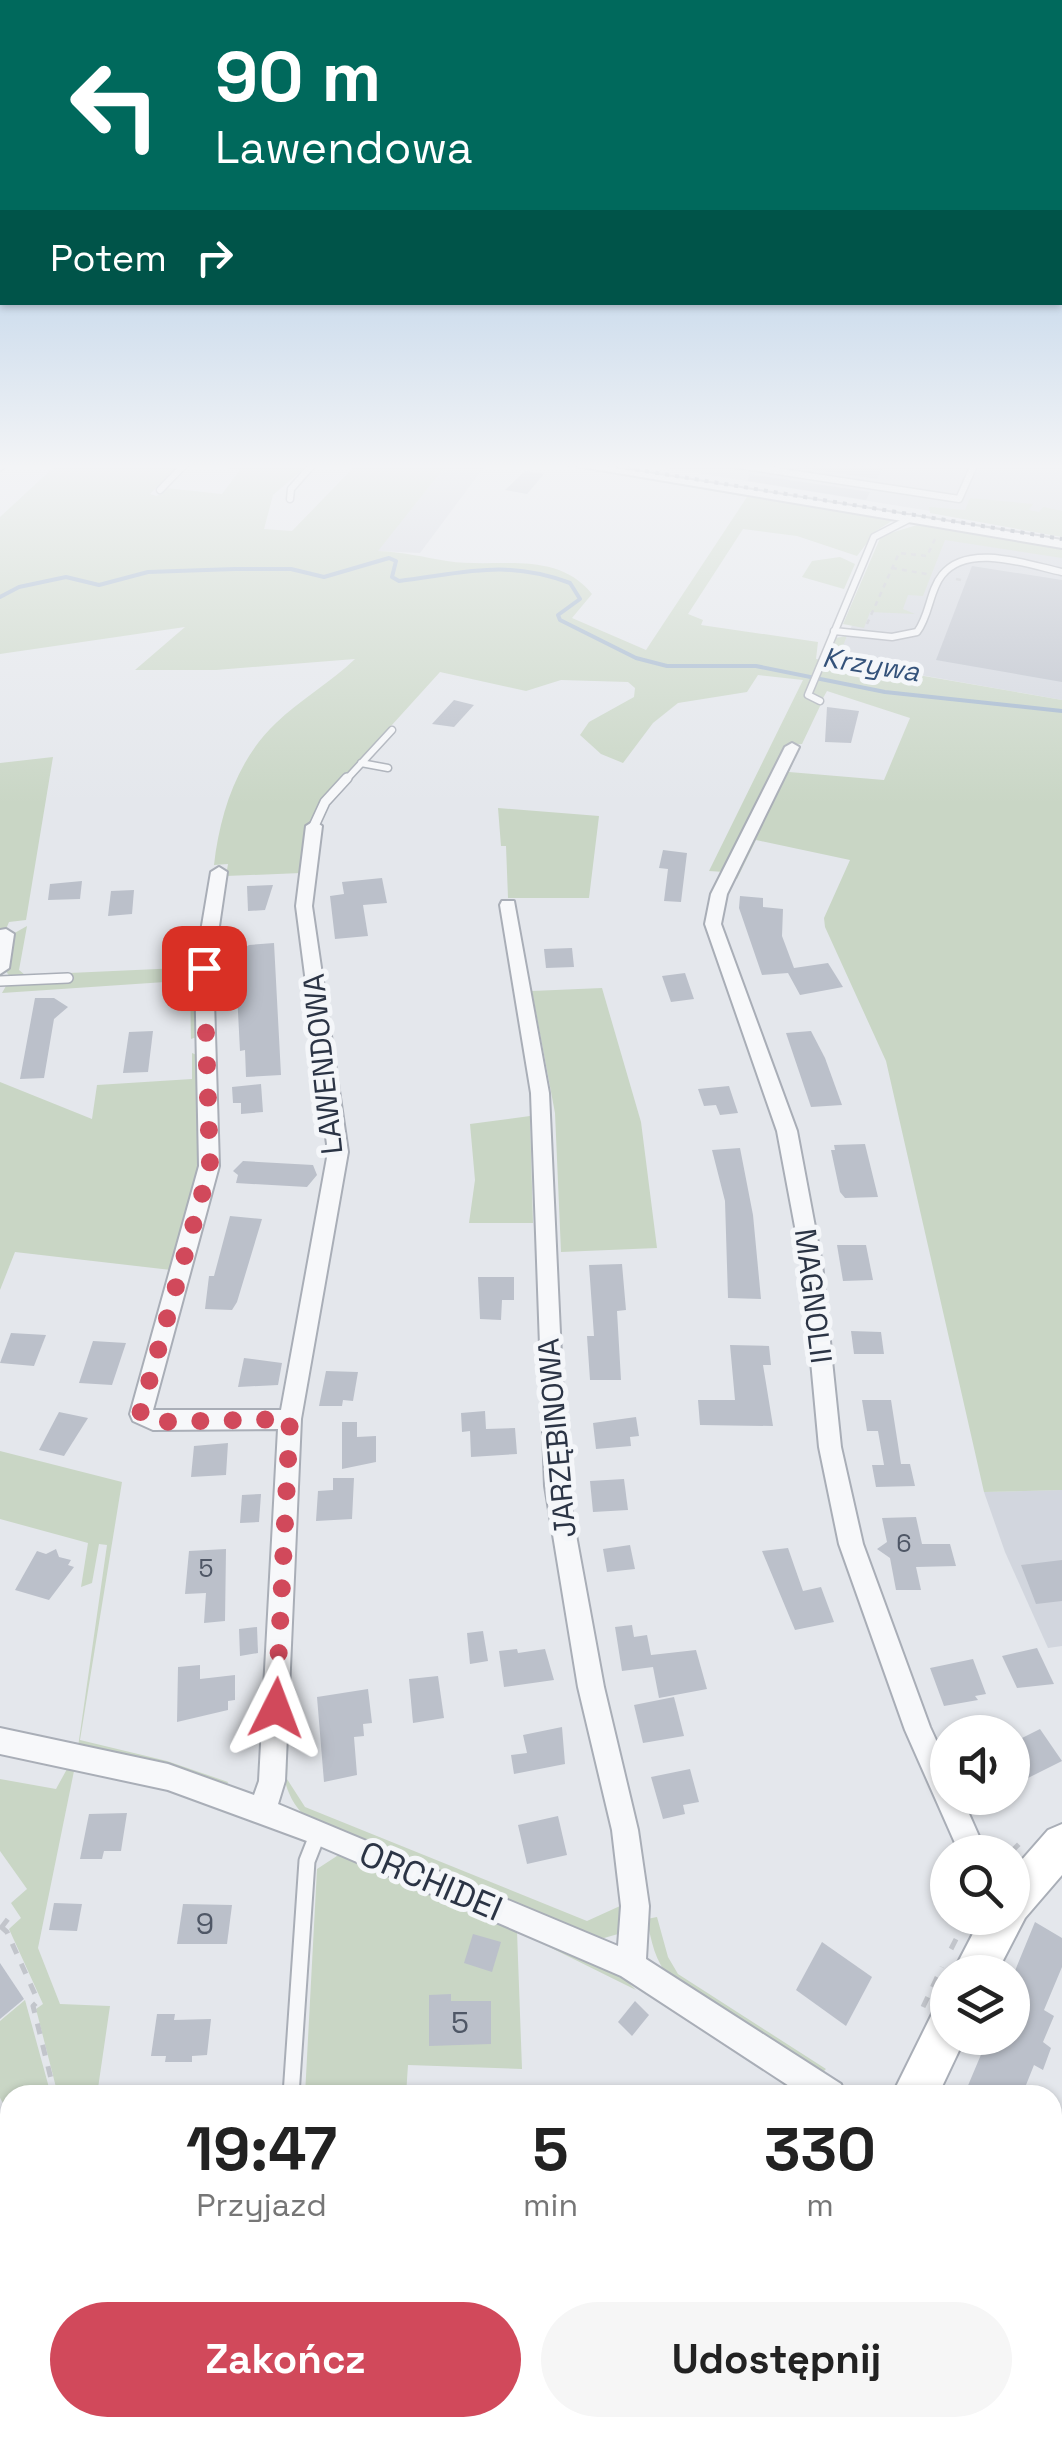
<!DOCTYPE html>
<html lang="pl">
<head>
<meta charset="utf-8">
<style>
  body { margin:0; font-family:"Space Grotesk",sans-serif; background:#f6f6f6; color:#222; height:100vh; display:flex; flex-direction:column; font-size:38px; white-space:nowrap }
  * { box-sizing:border-box; margin:0 }
  p { font-size:32px; color:#767676 }
  .icon { flex:none; width:55px; height:55px; fill:none; stroke:currentColor; stroke-width:2; stroke-linecap:round; stroke-linejoin:round }
  .map { position:relative; flex:1; overflow:hidden }
  .sheet { position:absolute; left:0px; top:2085px; width:1062px; height:352px; display:flex; flex-direction:column; background:#fff; border-radius:30px 30px 0 0; box-shadow:0 2px 8px #0004 }
  .sheet>* { flex:none }
  .guide { position:absolute; left:0px; top:0px; width:1062px; height:305px; box-shadow:0 2px 8px #0004; background:#00695c; color:#fff; overflow:hidden }
  .buttons { position:absolute; left:930px; top:1715px; display:grid; gap:20px }
  .buttons a { display:grid; place-items:center; width:100px; height:100px; border-radius:50%; background:#fff; box-shadow:0 2px 8px #0004; font-size:50px }
  .pin { position:absolute; display:grid; place-items:center; width:85px; height:85px; color:#fff; margin:-42px; border-radius:20px; box-shadow:0 5px 15px #0006 }
  .me { position:absolute; width:110px; margin:-55px; rotate:3deg; stroke-linejoin:round; filter:drop-shadow(0 0 8px #0008) }
  .turn { display:flex; align-items:center; gap:35px; height:210px; padding:0 50px; font-size:45px }
  .turn .icon { width:130px; height:130px; stroke-width:2.5 }
  .turn b { display:block; font-size:70px; line-height:85px }
  .then { display:flex; align-items:center; height:95px; padding:0 50px; background:#0003; gap:20px; font-size:38px }
  .eta { display:flex; justify-content:space-evenly; align-items:center; height:170px; text-align:center }
  .eta b { font-size:60px; font-weight:700; line-height:70px }
  .button { display:flex; gap:20px; margin-top:auto; padding:20px 50px }
  .button a { flex:1; height:115px; border-radius:60px; background:#d1495b; color:#fff; font-size:40px; font-weight:700; line-height:115px; text-align:center }
  .button a+a { background:#f6f6f6; color:#222 }
  .map>svg:first-child { display:block }
</style>
</head>
<body>
<div class="map">
<svg width="1062" height="2437" viewBox="0 0 1062 2437">
  <rect width="100%" height="100%" fill="#e4e7ec"/>
  <g fill="#d2d6de">
    <path d="M448,463H487L420,553L377,551Z"/>
    <path d="M635,463H1062V520L973,518Z"/>
    <path d="M895,532L1062,554V700L836,660Z"/>
    <path d="M1062,1490V1646L1048,1648L1005,1552L984,1492Z"/>
  </g>
  <g fill="#c9d6c5">
    <path d="M48,463H182L150,494L157,496L165,488L222,494L240,470L191,463H310L273,495L264,529L292,531L358,463H448L378,551C403,552 423,557 447,561C497,569 556,549 592,594L572,618L646,650L747,497L554,463L895,519L876,531L857,556L797,536L743,529L688,614L703,620L701,625L818,642L816,659L826,660L835,638L847,636L837,661L1062,700V1490L984,1492L886,1061L825,927L824,918L850,860L756,840L737,879L734,877L795,750L799,749L789,772L884,780L910,718L827,691L822,700L811,695L810,684L804,697L821,704L802,744L788,745L724,872L709,871L803,680L758,675L747,692L678,703L653,723L623,763L601,754L580,735L589,722L634,697L635,688L628,682L561,680L526,691L440,672L323,801L301,873L226,876L228,864L214,865C220,813 237,760 276,723C300,700 331,682 355,659L216,670H135L185,627L0,654V517L53,468Z"/>
    <path d="M970,498L1033,504L1029,510L1039,512L1043,507L1062,511V537L930,513L929,507L965,510Z"/>
    <path d="M917,525L1062,546V558L945,540L923,596L908,595L903,609L915,614L870,612L864,628L843,624L881,536Z"/>
    <path d="M840,557L855,564L844,589L802,577L812,561Z"/>
    <path d="M53,757L26,920L9,922L0,943V763Z"/>
    <path d="M498,808L599,816L589,898H508L506,846H501Z"/>
    <path d="M27,926L19,970L25,975L180,968L190,961L192,977L198,983L197,1037L191,1039L190,987L180,981L2,993L6,986L15,983L4,969L11,935Z"/>
    <path d="M602,988L641,1122L657,1248L561,1252L555,1113L532,991Z"/>
    <path d="M192,1053L199,1056L204,1168L135,1391L171,1270L15,1252L0,1290V1082L92,1119L97,1085L192,1079Z"/>
    <path d="M530,1116L533,1223H469L475,1180L470,1124Z"/>
    <path d="M0,1451L122,1482L80,1740L167,1761L228,1782L226,1787L78,1747L107,1545L99,1544L92,1583L81,1587L88,1543L0,1519Z"/>
    <path d="M291,1667L287,1779L305,1807L587,1921L620,1906L611,1830L616,1833L623,1926L618,1934L604,1938L589,1935L306,1817C268,1783 284,1719 285,1672Z"/>
    <path d="M67,1769L74,1771L38,1948L60,2004L110,2006L97,2095H58L36,2009L43,2004L9,1929L21,1918L11,1903L27,1889L0,1851V1779L56,1789Z"/>
    <path d="M340,1854L454,1899L457,1907L482,1917L490,1914L618,1972L636,1990L517,1931L522,2069L408,2065L406,2095H305L317,1869Z"/>
    <path d="M657,1917L668,1957L678,1974L826,2069L820,2075L670,1978C655,1961 651,1941 647,1919Z"/>
    <path d="M25,2000L51,2095H10V2115L0,2098V2021Z"/>
    <path d="M47,2428H346V2437H45Z"/>
  </g>
  <g fill="none" stroke-linecap="round" stroke-linejoin="round">
    <path stroke="#9fb4cc" stroke-width="4" d="M0,597L19,587L66,577L99,585L148,572L235,569H291L324,577L389,558L396,561L392,577L399,581C465,573 505,559 570,583L580,599L558,615L560,620L636,658L667,666H756L885,692L1062,711"/>
  </g>
  <g fill="#bbc0ca">
    <path d="M770,463H885L877,479Z"/>
    <path d="M525,471L544,474L527,494L505,490Z"/>
    <path d="M749,474L870,492L866,500L748,481Z"/>
    <path d="M972,566L1062,580V682L936,660Z"/>
    <path d="M454,700L474,705L454,727L432,724Z"/>
    <path d="M827,707L859,711L851,743L825,742Z"/>
    <path d="M663,850L687,853L681,902L664,901L668,869L659,868Z"/>
    <path d="M382,878L387,903L363,905L368,936L335,939L330,896L344,894L342,882Z"/>
    <path d="M82,881L80,899L48,900L50,884Z"/>
    <path d="M273,885L265,910L248,911L247,886Z"/>
    <path d="M134,890L132,914L108,916L111,891Z"/>
    <path d="M740,896L763,898V907L783,909L782,936L794,968L828,963L843,987L800,995L788,973L762,975L739,908Z"/>
    <path d="M274,943L281,1075L246,1077L245,1050L240,1051L235,954L249,945Z"/>
    <path d="M572,948L574,967L546,968L544,949Z"/>
    <path d="M685,973L694,999L671,1002L662,976Z"/>
    <path d="M35,998H54L68,1007L54,1019L44,1078L20,1079Z"/>
    <path d="M153,1031L148,1072L123,1073L129,1032Z"/>
    <path d="M811,1031L825,1058L842,1105L811,1107L786,1033Z"/>
    <path d="M261,1084L263,1112L241,1114V1103H233L232,1087Z"/>
    <path d="M729,1086L738,1113L720,1115L716,1105L704,1106L698,1089Z"/>
    <path d="M865,1144L878,1197L845,1198L840,1192L831,1150H835L834,1145Z"/>
    <path d="M740,1148L753,1215L761,1299L728,1298L725,1201L712,1150Z"/>
    <path d="M243,1161L313,1165L317,1175L307,1187L236,1183L238,1175L233,1171Z"/>
    <path d="M230,1216L262,1219L237,1302L232,1310L205,1309L209,1276H214Z"/>
    <path d="M837,1245H866L873,1280L843,1281Z"/>
    <path d="M622,1264L626,1310L617,1311L621,1380H590L587,1336H594L589,1265Z"/>
    <path d="M478,1277H514V1300H502L501,1320L480,1319Z"/>
    <path d="M851,1331L881,1332L884,1354H854Z"/>
    <path d="M11,1333L46,1335L34,1366L0,1363Z"/>
    <path d="M93,1341L126,1343L112,1385L79,1383Z"/>
    <path d="M730,1345L769,1346L771,1365H763L773,1426L700,1425L698,1400H735Z"/>
    <path d="M244,1358L282,1363L278,1385L238,1387Z"/>
    <path d="M326,1371L358,1372L353,1401L343,1400L342,1406H319Z"/>
    <path d="M862,1400H891L901,1464H910L915,1486L876,1487L872,1465H884L878,1431H867Z"/>
    <path d="M485,1411L486,1429L515,1428L517,1454L471,1457L470,1431L462,1432L461,1413Z"/>
    <path d="M59,1412L88,1418L64,1456L39,1450Z"/>
    <path d="M636,1417L639,1436L630,1437L631,1446L596,1449L593,1423Z"/>
    <path d="M342,1422H357V1437L376,1436V1462L342,1469Z"/>
    <path d="M228,1443L226,1475L191,1477L194,1446Z"/>
    <path d="M333,1478H354L352,1519L316,1521L318,1491L333,1490Z"/>
    <path d="M624,1479L628,1510L593,1512L590,1481Z"/>
    <path d="M261,1494L259,1522L240,1523L242,1495Z"/>
    <path d="M916,1517L922,1544H950L956,1566L916,1567L921,1590H896L890,1558L877,1549L887,1542L882,1518Z"/>
    <path d="M630,1545L635,1569L607,1572L603,1549Z"/>
    <path d="M788,1548L803,1591L821,1587L834,1622L795,1630L762,1551Z"/>
    <path d="M56,1549L59,1557L71,1560L68,1565L74,1567L49,1600L15,1590L37,1551L46,1554Z"/>
    <path d="M226,1549L225,1621L204,1623L206,1593L185,1594L189,1551Z"/>
    <path d="M1062,1560V1601L1036,1604L1021,1565Z"/>
    <path d="M632,1625L634,1637L647,1635L651,1655L696,1650L707,1689L659,1698L653,1667L622,1671L615,1627Z"/>
    <path d="M257,1627L258,1653L240,1656L239,1629Z"/>
    <path d="M483,1631L488,1661L470,1664L467,1633Z"/>
    <path d="M1037,1648L1054,1684L1017,1688L1002,1656Z"/>
    <path d="M517,1649L518,1653L545,1649L554,1680L504,1687L499,1651Z"/>
    <path d="M973,1659L986,1694L975,1696L978,1700L944,1706L930,1668Z"/>
    <path d="M200,1665V1679L235,1675V1700L228,1701V1710L177,1722L178,1667Z"/>
    <path d="M438,1676L444,1718L413,1723L409,1679Z"/>
    <path d="M368,1689L372,1723L363,1724L364,1736L354,1737L357,1775L324,1782L317,1697Z"/>
    <path d="M674,1697L684,1736L643,1743L634,1705Z"/>
    <path d="M562,1727L565,1764L514,1774L511,1755L527,1753L523,1735Z"/>
    <path d="M1040,1729L1062,1761L1012,1786V1743Z"/>
    <path d="M690,1769L699,1802L683,1805L685,1814L663,1819L651,1777Z"/>
    <path d="M127,1813L121,1851H104L102,1859H80L89,1814Z"/>
    <path d="M558,1816L567,1855L527,1864L518,1825Z"/>
    <path d="M54,1903L82,1904L77,1931L49,1930Z"/>
    <path d="M183,1904L232,1905L227,1944H177Z"/>
    <path d="M1035,1922L1062,1938V1967L1044,2010L1054,2016L1043,2042L1051,2048L1043,2070L1034,2065L1022,2095H964L988,2038H1012V1978Z"/>
    <path d="M473,1934L501,1942L492,1972L464,1963Z"/>
    <path d="M822,1942L872,1977L846,2026L796,1990Z"/>
    <path d="M0,1963L24,1999L0,2019Z"/>
    <path d="M451,1994V2001H491V2044L429,2046V1995Z"/>
    <path d="M635,2001L649,2015L632,2036L618,2022Z"/>
    <path d="M157,2014H175L174,2020L211,2019L207,2055L192,2056V2062H165L166,2056H151Z"/>
  </g>
  <g fill="none" stroke-linecap="round" stroke-linejoin="round">
    <defs>
      <g id="lane-far2">
        <path d="M725,463L959,499L975,463"/>
        <path d="M0,467L5,463"/>
        <path d="M160,490L186,463"/>
        <path d="M290,499L291,489L314,463"/>
        <path d="M834,631L892,637L917,632C930,615 929,591 942,575C968,542 1029,565 1062,572"/>
        <path d="M820,701L808,695L874,537L911,518"/>
        <path d="M361,763L388,768"/>
        <path d="M345,781L392,730"/>
      </g>
      <g id="lane-far1">
        <path d="M314,826L325,802L347,778"/>
        <path d="M0,981L68,978"/>
      </g>
      <path id="lane" d="M291,2095L307,1861L318,1833"/>
      <g id="street">
        <path d="M558,463H586L1062,540V548Z"/>
        <path d="M792,743L799,747L727,894L721,924L797,1131L822,1264L841,1447L863,1544L930,1727L948,1766V1798H962L986,1852H959L905,1730L839,1544L819,1447L802,1264L777,1131L705,924L711,894L785,747Z"/>
        <path d="M314,821L322,826L312,906L348,1152L301,1419L285,1781L278,1804L618,1946L621,1906L612,1830L578,1687L545,1486L531,1093L500,905L502,901H514L549,1093L567,1486L604,1687L638,1830L649,1906L646,1959L841,2084L845,2095H803L621,1976L315,1844L168,1790L0,1754V1728L168,1764L254,1795L259,1781L278,1429L153,1430L133,1421L130,1414L199,1166L195,967L211,872L219,867L227,872L213,967L219,1166L153,1410H281L328,1152L296,906L306,826Z"/>
        <path d="M6,929L14,934L9,968L0,974V930Z"/>
        <path d="M1052,2216L1062,2219V2252L1052,2248Z"/>
      </g>
      <g id="secondary">
        <path d="M1062,1824V1875L1025,1918L997,1972H953L981,1918H1012V1871L1048,1830Z"/>
        <path d="M948,2005V2038H965L938,2095H892L933,2012Z"/>
        <path d="M627,2428H680L676,2437H623Z"/>
      </g>
    </defs>
    <use href="#lane-far2" stroke="#a9aeb7" stroke-width="9"/>
    <use href="#lane-far1" stroke="#a9aeb7" stroke-width="12"/>
    <use href="#lane" stroke="#a9aeb7" stroke-width="19"/>
    <use href="#street" stroke="#a9aeb7" stroke-width="4"/>
    <use href="#secondary" stroke="#a9aeb7" stroke-width="4"/>
    <g stroke="#c2c5cb" stroke-width="2.5" stroke-dasharray="5 5" stroke-linecap="butt">
      <path d="M892,568L927,574"/>
      <path d="M956,579L966,581"/>
      <path d="M867,624L899,553L927,556L935,539"/>
    </g>
    <g stroke="#c2c5cb" stroke-width="5" stroke-dasharray="11 11" stroke-linecap="butt">
      <path d="M1011,1852L1023,1840"/>
      <path d="M0,1926L7,1932L38,2001L33,2006L55,2095"/>
      <path d="M1,1928L8,1919"/>
      <path d="M951,1949L967,1918"/>
      <path d="M923,2007L942,1967"/>
      <path d="M0,2274L10,2266"/>
      <path d="M0,2323L10,2340"/>
      <path d="M42,2437L43,2428"/>
    </g>
    <use href="#lane-far2" stroke="#f7f8fa" stroke-width="6"/>
    <use href="#lane-far1" stroke="#f7f8fa" stroke-width="9"/>
    <use href="#lane" stroke="#f7f8fa" stroke-width="15"/>
    <use href="#street" fill="#f7f8fa" fill-rule="evenodd"/>
    <use href="#secondary" fill="#fff" fill-rule="evenodd"/>
    <path stroke="#7d8696" stroke-width="4" stroke-dasharray="4 6" stroke-linecap="butt" d="M596,463L1062,539"/>
  </g>
  <linearGradient id="sky" x2="0" y2="1"><stop stop-color="#8bb4dd"/><stop offset="0.58" stop-color="#f3f4f6"/><stop offset="1" stop-color="#f3f4f6" stop-opacity="0"/></linearGradient>
  <rect width="1062" height="804" fill="url(#sky)"/>
  <g fill="none" stroke-linecap="round" stroke-linejoin="round">
    <path stroke="#d1495b" stroke-width="18" stroke-dasharray="0 32.4" d="M204,968L210,1166L140,1414L153,1422L290,1419L276,1708"/>
  </g>
  <g text-anchor="middle" stroke-width="10" stroke-linejoin="round" paint-order="stroke">
    <g font-size="25" fill="#4f5766">
      <text x="904" y="1552">6</text>
      <text x="206" y="1577">5</text>
    </g>
    <g font-size="28" font-style="italic" fill="#34527a" stroke="#f4f6f9">
      <text transform="translate(871 664) rotate(9)" y="10">Krzywa</text>
    </g>
    <g font-size="30" fill="#2b3445" stroke="#f4f6f9">
      <text transform="translate(323 1064) rotate(-96)" y="10">LAWENDOWA</text>
      <text transform="translate(813 1296) rotate(83)" y="10">MAGNOLII</text>
      <text transform="translate(557 1438) rotate(-95)" y="10">JARZĘBINOWA</text>
    </g>
    <g font-size="30" fill="#4f5766">
      <text x="205" y="1934">9</text>
      <text x="460" y="2033">5</text>
    </g>
    <g font-size="35" fill="#2b3445" stroke="#f4f6f9">
      <text transform="translate(431 1881) rotate(23)" y="12">ORCHIDEI</text>
    </g>
  </g>
</svg>
<div class="buttons">
<a><svg class="icon" aria-label="sound" viewBox="0 0 24 24"><path d="M4 9h4l5-4v14l-5-4H4zM17 9q2 3 0 6"/></svg></a>
<a><svg class="icon" aria-label="search" viewBox="0 0 24 24"><circle cx="10" cy="10" r="6"/><path d="M15 15l6 6"/></svg></a>
<a><svg class="icon" aria-label="layers" viewBox="0 0 24 24"><path d="M12 4l9 5-9 5-9-5zM3 14l9 5 9-5"/></svg></a>
</div>
<div class="pin" style="left:204px;top:968px;background:#d93025"><svg class="icon" aria-label="arrive" viewBox="0 0 24 24"><path d="M6 21V4h12l-3 4 3 4H6"/></svg></div>
<svg class="me" style="left:276px;top:1708px" viewBox="-20 -20 40 40"><path d="M0-17L14 15 0 8-14 15z" fill="#d1495b" stroke="#fff" stroke-width="4"/></svg>
<div class="guide">
<div class="turn"><svg class="icon" aria-label="left" viewBox="0 0 24 24"><path d="M17 20v-9H6M10 6l-5 5 5 5"/></svg><div><b>90 m</b>Lawendowa</div></div>
<div class="then">Potem<svg class="icon" aria-label="right" viewBox="0 0 24 24"><path d="M7 20v-9h11M14 6l5 5-5 5"/></svg></div>
</div>
<section class="sheet">
<div class="eta">
<div><b>19:47</b><p>Przyjazd</p></div>
<div><b>5</b><p>min</p></div>
<div><b>330</b><p>m</p></div>
</div>
<div class="button"><a>Zakończ</a><a>Udostępnij</a></div>
</section>
</div>
</body>
</html>
